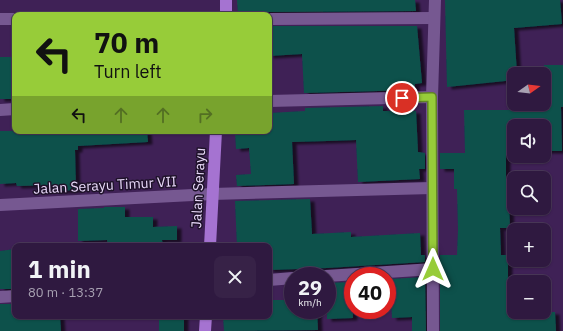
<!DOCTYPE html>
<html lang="en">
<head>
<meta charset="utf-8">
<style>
  body { margin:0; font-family:"IBM Plex Sans",sans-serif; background:#372247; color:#f1f3f6; height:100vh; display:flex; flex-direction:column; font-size:15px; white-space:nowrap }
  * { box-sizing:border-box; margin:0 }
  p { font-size:13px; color:#a7a0b1 }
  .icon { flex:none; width:22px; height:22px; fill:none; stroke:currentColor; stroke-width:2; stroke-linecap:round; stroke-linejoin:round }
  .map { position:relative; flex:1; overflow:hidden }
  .sheet { position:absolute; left:12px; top:243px; width:260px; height:76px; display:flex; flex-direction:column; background:#2f1940; border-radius:8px; box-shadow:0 1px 3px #0004,0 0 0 1px #4a3859 }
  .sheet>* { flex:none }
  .banner { position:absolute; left:12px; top:12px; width:260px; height:122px; border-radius:8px; box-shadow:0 1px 3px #0004,0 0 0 1px #4a3859; background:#97cc39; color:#111; overflow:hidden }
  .needle { width:26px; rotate:76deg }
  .buttons { position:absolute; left:507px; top:67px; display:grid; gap:8px }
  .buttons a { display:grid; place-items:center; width:44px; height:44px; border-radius:8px; background:#2f1940; box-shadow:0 1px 3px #0004,0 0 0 1px #4a3859; font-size:20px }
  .speed { position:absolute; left:284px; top:267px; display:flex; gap:8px; font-size:20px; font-weight:700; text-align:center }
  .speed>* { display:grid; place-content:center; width:52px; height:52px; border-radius:50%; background:#2f1940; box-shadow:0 1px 3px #0004,0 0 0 1px #4a3859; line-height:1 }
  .speed small { font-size:10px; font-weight:400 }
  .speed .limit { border:6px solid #d22; background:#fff; color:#111 }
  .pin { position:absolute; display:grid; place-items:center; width:34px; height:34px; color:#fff; margin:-17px; border:2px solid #fff; border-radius:50%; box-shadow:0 1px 4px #0007 }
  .me { position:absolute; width:44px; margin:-22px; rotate:0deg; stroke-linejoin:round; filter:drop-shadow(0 0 3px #0008) }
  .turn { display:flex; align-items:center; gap:14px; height:84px; padding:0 16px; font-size:18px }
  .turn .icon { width:52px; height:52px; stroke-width:2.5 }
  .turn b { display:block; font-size:28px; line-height:34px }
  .lanes { display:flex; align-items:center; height:38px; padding:0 16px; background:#0003; justify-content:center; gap:20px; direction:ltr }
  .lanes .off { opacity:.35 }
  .round { display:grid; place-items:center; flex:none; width:42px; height:42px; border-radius:8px; background:#372247 }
  .headline { display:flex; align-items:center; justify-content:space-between; height:68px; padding:0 16px }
  h1 { font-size:24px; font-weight:800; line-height:30px }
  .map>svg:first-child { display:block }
</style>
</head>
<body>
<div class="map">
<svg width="563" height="331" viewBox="0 0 563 331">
  <defs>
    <filter id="shadow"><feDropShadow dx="4.5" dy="2.5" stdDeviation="1" flood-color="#0009"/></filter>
  </defs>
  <rect width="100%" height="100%" fill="#3f2156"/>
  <g fill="#0b514c" filter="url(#shadow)">
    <path d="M237,0H415L416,11L269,12L264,14H238Z"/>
    <path d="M445,0H560L562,24L514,28L517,74H514V80L447,87Z"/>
    <path d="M269,26H417L422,83L415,84V90L304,93L302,54L269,56Z"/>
    <rect x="0" y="57" width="15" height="42"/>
    <path d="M544,65H563V107H561L562,151H544V126H514V152H506V204H509L510,228H500L501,255H508V292H514V312H555L556,331H440V255H457L458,230L457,189H454V169H440V153H465L464,110H509L510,104H544Z"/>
    <path d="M383,106V111H416L418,152L425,153V169H419L420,179L358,182L356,140L327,141L292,142L294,184L237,186L236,175L251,174L249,148L236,149L235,131H269V113L305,111V108Z"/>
    <path d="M0,131H147L148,142L78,146V150H75L76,190L55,191V185L17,186L16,183L0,184Z"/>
    <path d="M310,199L312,234L351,232V237L420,233L421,255H425V262L327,268L269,270V246H237L235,201Z"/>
    <path d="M104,207H125V217H153V227L177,226V240H162L163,246H108L107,240L78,241V209L104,208Z"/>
    <path d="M15,249V289H0V251Z"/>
    <path d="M425,277L426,331H412V317L392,318L390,279Z"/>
    <path d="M352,282L353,318L327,319V283Z"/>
    <path d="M269,300H293V310H317L318,330L224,331L223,316H269Z"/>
    <path d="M0,304H15V316H60L61,331H0Z"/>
    <rect x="159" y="316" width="25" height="15"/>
  </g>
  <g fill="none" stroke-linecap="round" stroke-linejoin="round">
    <g stroke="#765891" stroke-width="12">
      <path d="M0,19H15"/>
      <path d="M269,19L434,18"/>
      <path d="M269,101L432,97"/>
      <path d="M0,110L15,109"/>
      <path d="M0,205L212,194L432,188"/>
      <path d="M326,276L433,269"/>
      <path d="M269,280L293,278"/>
      <path d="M0,297L15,296"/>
      <path d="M433,331L432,97L435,0"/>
    </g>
    <g stroke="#a573d1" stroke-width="12">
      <path d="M226,15V0"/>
      <path d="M210,246L216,131"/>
      <path d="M205,331L206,316"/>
    </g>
  </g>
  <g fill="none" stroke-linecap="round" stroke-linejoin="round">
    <defs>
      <path id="route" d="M402,98L432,97L433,269"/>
    </defs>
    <use href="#route" stroke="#628525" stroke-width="10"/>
    <use href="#route" stroke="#97cc39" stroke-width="7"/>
  </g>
  <g text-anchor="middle" stroke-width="3" stroke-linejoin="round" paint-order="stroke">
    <g font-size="14" fill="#e9d9fa" stroke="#1f132a">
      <text transform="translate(105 185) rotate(-3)" y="5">Jalan Serayu Timur VII</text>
      <text transform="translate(198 188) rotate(-87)" y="5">Jalan Serayu</text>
    </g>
  </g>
</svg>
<div class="buttons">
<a><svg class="needle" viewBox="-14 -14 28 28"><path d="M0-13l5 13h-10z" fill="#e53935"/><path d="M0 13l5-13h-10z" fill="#a7a0b1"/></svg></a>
<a><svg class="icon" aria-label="sound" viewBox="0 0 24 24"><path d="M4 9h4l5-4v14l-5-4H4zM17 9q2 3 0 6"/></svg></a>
<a><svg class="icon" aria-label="search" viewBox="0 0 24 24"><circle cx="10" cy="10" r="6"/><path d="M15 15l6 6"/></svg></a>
<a>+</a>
<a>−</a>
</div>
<div class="speed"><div>29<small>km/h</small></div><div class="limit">40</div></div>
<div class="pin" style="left:402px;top:98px;background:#d93025"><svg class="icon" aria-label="arrive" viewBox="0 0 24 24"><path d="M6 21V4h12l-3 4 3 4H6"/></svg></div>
<svg class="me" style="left:433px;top:269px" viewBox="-20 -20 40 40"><path d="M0-17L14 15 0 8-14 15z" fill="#97cc39" stroke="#fff" stroke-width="4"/></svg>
<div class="banner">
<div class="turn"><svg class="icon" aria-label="left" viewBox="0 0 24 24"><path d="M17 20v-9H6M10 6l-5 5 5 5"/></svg><div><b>70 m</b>Turn left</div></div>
<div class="lanes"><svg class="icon" aria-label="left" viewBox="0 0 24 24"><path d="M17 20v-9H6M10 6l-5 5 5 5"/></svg><svg class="icon off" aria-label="ahead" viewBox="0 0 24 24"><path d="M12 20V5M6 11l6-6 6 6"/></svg><svg class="icon off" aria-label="ahead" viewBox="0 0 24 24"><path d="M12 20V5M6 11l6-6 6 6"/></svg><svg class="icon off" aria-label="right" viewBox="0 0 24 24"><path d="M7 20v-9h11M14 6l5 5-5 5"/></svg></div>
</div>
<section class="sheet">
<div class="headline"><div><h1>1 min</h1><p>80 m · 13:37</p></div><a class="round"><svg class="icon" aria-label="close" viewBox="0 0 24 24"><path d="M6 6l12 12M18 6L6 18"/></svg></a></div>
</section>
</div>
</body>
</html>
